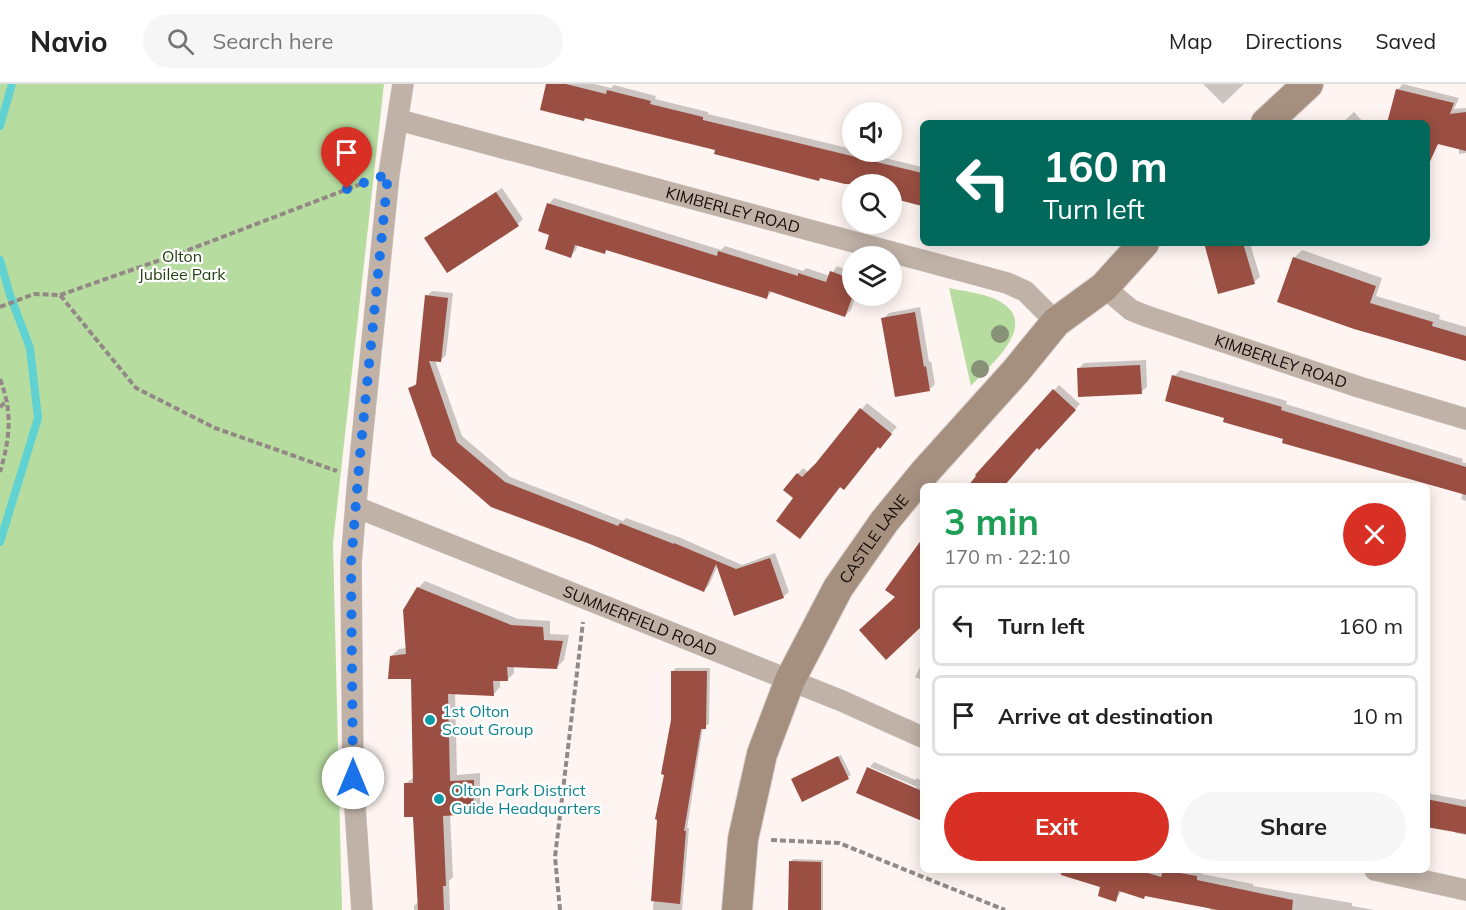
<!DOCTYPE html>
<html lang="en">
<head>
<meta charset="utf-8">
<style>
  body { margin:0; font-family:Mulish,sans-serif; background:#f6f6f6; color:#222; height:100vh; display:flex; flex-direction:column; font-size:22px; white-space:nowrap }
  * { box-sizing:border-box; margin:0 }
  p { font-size:20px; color:#767676 }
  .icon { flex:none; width:33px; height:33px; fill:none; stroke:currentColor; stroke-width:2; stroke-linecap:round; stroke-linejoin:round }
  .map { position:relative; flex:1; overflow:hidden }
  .side { position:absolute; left:920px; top:399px; width:510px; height:390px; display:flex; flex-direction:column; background:#fff; border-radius:9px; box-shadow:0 3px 15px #0003 }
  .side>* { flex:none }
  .top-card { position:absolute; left:920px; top:36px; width:510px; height:126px; border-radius:9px; box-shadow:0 3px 15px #0003; background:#00695c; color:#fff; overflow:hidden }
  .buttons { position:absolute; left:842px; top:18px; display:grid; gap:12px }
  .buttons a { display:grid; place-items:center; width:60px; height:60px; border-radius:50%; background:#fff; box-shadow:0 3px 15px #0003; font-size:30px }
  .pin { position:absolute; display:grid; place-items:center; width:51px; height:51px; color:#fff; margin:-62px -26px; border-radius:50% 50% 50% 0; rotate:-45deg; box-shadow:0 0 6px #0007 }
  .pin .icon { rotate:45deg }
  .me { position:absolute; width:66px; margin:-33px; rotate:0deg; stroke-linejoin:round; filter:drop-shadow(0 0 4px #0008) }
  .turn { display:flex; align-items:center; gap:21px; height:126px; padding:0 24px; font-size:27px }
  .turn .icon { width:78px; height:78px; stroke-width:2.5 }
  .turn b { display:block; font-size:42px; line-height:51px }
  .round { display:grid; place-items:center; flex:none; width:63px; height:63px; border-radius:32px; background:#f6f6f6 }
  .summary { display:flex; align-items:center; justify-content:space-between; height:102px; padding:0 24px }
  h1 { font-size:36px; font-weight:700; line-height:45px; color:#1e9e55 }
  .primary-button { display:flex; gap:12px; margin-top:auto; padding:12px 24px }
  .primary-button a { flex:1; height:69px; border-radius:36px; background:#d93025; color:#fff; font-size:24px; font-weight:700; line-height:69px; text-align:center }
  .primary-button a+a { background:#f6f6f6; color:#222 }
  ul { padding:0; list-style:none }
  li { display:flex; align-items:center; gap:18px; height:81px; margin:0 12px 9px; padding:0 12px; border:3px solid #e0e0e0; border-radius:9px }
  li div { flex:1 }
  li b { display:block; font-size:22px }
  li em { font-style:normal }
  header { display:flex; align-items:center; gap:36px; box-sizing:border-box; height:84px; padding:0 30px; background:#fff; border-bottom:2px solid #e0e0e0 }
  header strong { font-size:28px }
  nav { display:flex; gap:33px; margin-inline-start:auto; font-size:21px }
  .search { width:420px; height:54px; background:#f6f6f6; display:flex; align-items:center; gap:15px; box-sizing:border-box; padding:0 21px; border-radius:33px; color:#767676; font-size:22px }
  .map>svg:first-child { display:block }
</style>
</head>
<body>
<header>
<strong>Navio</strong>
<div class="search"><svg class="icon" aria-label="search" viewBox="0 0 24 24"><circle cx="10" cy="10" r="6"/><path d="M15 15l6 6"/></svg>Search here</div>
<nav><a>Map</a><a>Directions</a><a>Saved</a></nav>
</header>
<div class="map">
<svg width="1466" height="826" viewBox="0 0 1466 826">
  <rect width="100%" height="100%" fill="#fef5f2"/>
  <g fill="#b6dc9f">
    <path d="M0,0H384L333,459L342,826H0Z"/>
    <path d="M949,204C963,207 987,210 999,217C1041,240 991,280 971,302Z"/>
  </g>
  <g fill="#0003">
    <path d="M548,0H594L611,4L614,1L656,12L655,15L708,28V30L852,65V68H860L922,83V120L891,112V100L852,101L821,93L818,96L717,65Z"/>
    <path d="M1203,0H1244L1223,20Z"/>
    <path d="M1403,0L1459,14L1454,25L1466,24V69L1459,70V64L1426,39H1390L1397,6Z"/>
    <path d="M1354,28L1364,39H1342Z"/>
    <path d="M502,104L523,135L518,140L426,154Z"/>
    <path d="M554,114L721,166L725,162L803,187L806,184L830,192L837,182L852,188V212H856L851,226L845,232L773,207L766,214L607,165L604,168L578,160L576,166L571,172L551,150L549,120Z"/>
    <path d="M1205,159H1250L1260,193L1254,198Z"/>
    <path d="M1302,166L1382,194L1376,212L1440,231L1439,235L1466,243V276L1354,244L1294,174Z"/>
    <path d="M432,207L453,209L446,271L441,276H435L462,352L510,393L623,437L626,434L681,454L742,481L775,469L789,508L783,513L718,481L709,501L704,506L590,458L492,421L410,304L418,298L427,212Z"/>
    <path d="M920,223L929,278L931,277L935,300L930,305L883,235L889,229Z"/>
    <path d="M1146,276L1147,303L1141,308L1078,285L1084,279Z"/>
    <path d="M1180,286L1287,317L1286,320L1463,375L1462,378L1466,379V417L1461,415L1463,409L1285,354L1226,333L1174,292Z"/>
    <path d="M1059,301L1080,320L1045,359L1037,363L1003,402H970Z"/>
    <path d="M867,319L897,343L841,402L805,448L795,414L798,390L803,384L809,389Z"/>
    <path d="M922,458V506L900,536L897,513L888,506Z"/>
    <path d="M425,497L518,535L550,537V550L569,551L564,576L557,583L514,582V589L507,596L500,595V603L493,611L455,609L457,691L480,689V722L473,729L450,730L453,793L449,797L450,826H414V822L419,817L415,731L405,700L414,693L412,594L391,572L399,565L407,564L418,504Z"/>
    <path d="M922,579V596L915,593Z"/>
    <path d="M676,584H710L709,640L703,643L687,744H689L682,826H653L659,734L672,636L673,587Z"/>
    <path d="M841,671L851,691L803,716L793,695Z"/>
    <path d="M874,678L915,696L917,694L922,697V736L858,708L869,684V686L915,705L917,703L870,683Z"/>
    <path d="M1426,709L1464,716L1466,715V751L1455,749L1456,747L1426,742Z"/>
    <path d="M793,775L823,776V826H790L791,778Z"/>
    <path d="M1048,786H1197L1202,787V790L1253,800V802L1352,819V822L1374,826H1210V823L1122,807L1115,816L1102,802Z"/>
  </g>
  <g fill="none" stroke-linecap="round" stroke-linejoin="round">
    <g stroke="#60d2d2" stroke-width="8">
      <path d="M0,42L12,0"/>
      <path d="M0,176L10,211L30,264L38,334L0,458"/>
    </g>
  </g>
  <g fill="#9a4f42">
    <path d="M546,0H566L606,10L607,6L651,17L650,20L703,33V36L922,89V122L891,114V100H845L820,94L819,97L714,70L715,66L585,34L584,37L540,26Z"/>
    <path d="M1396,5L1454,19L1450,30L1466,28V67L1438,60L1426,86V39H1387Z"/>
    <path d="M496,108L519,142L447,189L424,154Z"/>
    <path d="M547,119L717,172L718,167L798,192V189L826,198L830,187L852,195V214L845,233L769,207L767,215L606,166L605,170L575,161L571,174L545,165L549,151L538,147Z"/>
    <path d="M1204,159H1243L1255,200L1218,210Z"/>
    <path d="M1293,173L1376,202L1370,219L1433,238L1432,242L1466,252V277L1354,245L1277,218Z"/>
    <path d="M425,211L448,214L441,278L429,277L457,358L505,398L618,442L620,439L674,460V459L736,485L770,474L784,514L734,532L716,480L704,508L590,460L491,423L432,372L408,304L416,301Z"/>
    <path d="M915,228L924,283L926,282L930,307L895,313L881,234Z"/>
    <path d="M1140,281L1142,310L1078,313L1077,284Z"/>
    <path d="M1172,291L1282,323L1281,326L1466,383V411L1282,359L1283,355L1223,338L1224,334L1165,317Z"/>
    <path d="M1053,305L1076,326L1039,366L1037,364L1004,402H968L976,392L975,391Z"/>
    <path d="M860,324L892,350L880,365L878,363L844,406L840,403L800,455L776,437L793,414L783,406L797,389L802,393L816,379Z"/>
    <path d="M922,455V542L886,576L859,546L895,513L885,506Z"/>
    <path d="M417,503L511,541L543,543L544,556L563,557L557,585L507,583L508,597H493L494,612L448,610L450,697L474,696L473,730L443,732L446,802H443L444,826H418L413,733H404V699H413L411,595H388L390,572L406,570L403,526Z"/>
    <path d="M671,587H707L706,645H701L684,747H686L680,820L651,817L657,736L655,735L664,691L661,690L671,636Z"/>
    <path d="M838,672L849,695L802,718L791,695Z"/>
    <path d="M867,683L922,707V737L856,709Z"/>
    <path d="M1426,715L1466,723V750L1426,743Z"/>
    <path d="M789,777L821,778V826H788Z"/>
    <path d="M1062,786H1138L1161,793L1163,786L1197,792V796L1293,816L1292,826H1218L1145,812L1144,815L1119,807L1116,818L1098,812L1100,803L1061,791Z"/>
  </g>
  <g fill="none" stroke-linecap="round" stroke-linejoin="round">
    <defs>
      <g id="street">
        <path id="s1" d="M399,36L1007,199L1025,207L1056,238"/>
        <path id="s2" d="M1104,203L1131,226L1146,232L1359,303L1466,335"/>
        <path id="s3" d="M356,423L842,617L922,653"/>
        <path d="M1375,786L1466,806"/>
        <path d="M362,826L353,694L351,479L358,395L389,90L403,0"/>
      </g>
      <g id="secondary">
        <path d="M1266,39L1308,0"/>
        <path id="s4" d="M737,826L743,755L762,670L790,596L838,504L884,438L924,389L1016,287L1056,238L1104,203L1144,159"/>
      </g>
    </defs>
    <use href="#street" stroke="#d9cfcc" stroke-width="22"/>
    <use href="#secondary" stroke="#d9cfcc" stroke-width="32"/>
    <g stroke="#938885" stroke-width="4" stroke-dasharray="6 3" stroke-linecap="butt">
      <path d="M60,211L183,168L366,98"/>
      <path d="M0,223L34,210L60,211L136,304L215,344L337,387"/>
      <path d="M0,295C13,329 10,354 0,388"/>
      <path d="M0,323L8,316"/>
      <path d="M771,756L839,759L1005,826"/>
      <path d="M560,826L555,773L583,538"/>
    </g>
    <use href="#street" stroke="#c0b2a7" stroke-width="21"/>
    <use href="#secondary" stroke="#a59080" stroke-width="30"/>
  </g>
  <g fill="#879276">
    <circle cx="1000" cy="250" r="9"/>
    <circle cx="980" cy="285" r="9"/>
  </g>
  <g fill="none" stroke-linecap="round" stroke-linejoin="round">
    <path stroke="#1a73e8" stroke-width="10" stroke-dasharray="0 18" d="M347,105L388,90L360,371L351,479L353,694"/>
  </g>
  <g fill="#0f9aa8" stroke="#fff" stroke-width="2">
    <circle cx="430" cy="636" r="6"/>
    <circle cx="439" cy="715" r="6"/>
  </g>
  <g text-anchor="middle" stroke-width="4.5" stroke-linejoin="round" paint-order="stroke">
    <g font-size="16" fill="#160906" stroke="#fff">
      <text dy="6" stroke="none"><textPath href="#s1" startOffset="346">KIMBERLEY ROAD</textPath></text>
      <text dy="6" stroke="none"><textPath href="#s2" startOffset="194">KIMBERLEY ROAD</textPath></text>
      <text dy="6" stroke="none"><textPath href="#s4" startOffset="402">CASTLE LANE</textPath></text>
      <text dy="6" stroke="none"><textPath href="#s3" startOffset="306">SUMMERFIELD ROAD</textPath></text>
    </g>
    <g font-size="16" fill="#264111" stroke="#fff">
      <text x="182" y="178">Olton<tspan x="182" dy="18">Jubilee Park</tspan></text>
    </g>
    <g font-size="16" fill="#0d838f" stroke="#fff" text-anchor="start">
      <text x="442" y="633">1st Olton<tspan x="442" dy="18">Scout Group</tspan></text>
      <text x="451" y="712">Olton Park District<tspan x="451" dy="18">Guide Headquarters</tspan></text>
    </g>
  </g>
</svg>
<div class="buttons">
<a><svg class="icon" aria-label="sound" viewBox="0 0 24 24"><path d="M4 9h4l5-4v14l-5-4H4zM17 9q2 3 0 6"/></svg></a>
<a><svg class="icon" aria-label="search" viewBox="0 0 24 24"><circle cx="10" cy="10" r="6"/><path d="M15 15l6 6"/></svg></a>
<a><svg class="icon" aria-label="layers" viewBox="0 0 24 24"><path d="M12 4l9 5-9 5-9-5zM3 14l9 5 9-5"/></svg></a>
</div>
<div class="pin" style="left:347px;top:105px;background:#d93025"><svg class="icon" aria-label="arrive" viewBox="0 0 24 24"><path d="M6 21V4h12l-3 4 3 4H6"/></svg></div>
<svg class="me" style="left:353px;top:694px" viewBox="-20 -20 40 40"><circle r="19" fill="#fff"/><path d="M0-13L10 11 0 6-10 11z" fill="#1a73e8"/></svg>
<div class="top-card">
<div class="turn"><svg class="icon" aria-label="left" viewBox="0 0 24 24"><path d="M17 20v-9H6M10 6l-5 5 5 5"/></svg><div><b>160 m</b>Turn left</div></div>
</div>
<section class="side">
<div class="summary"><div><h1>3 min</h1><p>170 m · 22:10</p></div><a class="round" style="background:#d93025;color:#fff"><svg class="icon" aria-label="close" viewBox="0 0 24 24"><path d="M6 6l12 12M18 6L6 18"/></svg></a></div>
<ul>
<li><svg class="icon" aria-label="left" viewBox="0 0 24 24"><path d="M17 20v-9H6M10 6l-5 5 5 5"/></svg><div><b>Turn left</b></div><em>160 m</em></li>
<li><svg class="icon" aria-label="arrive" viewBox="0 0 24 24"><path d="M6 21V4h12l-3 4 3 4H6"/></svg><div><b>Arrive at destination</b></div><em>10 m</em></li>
</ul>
<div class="primary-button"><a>Exit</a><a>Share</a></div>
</section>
</div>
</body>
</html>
